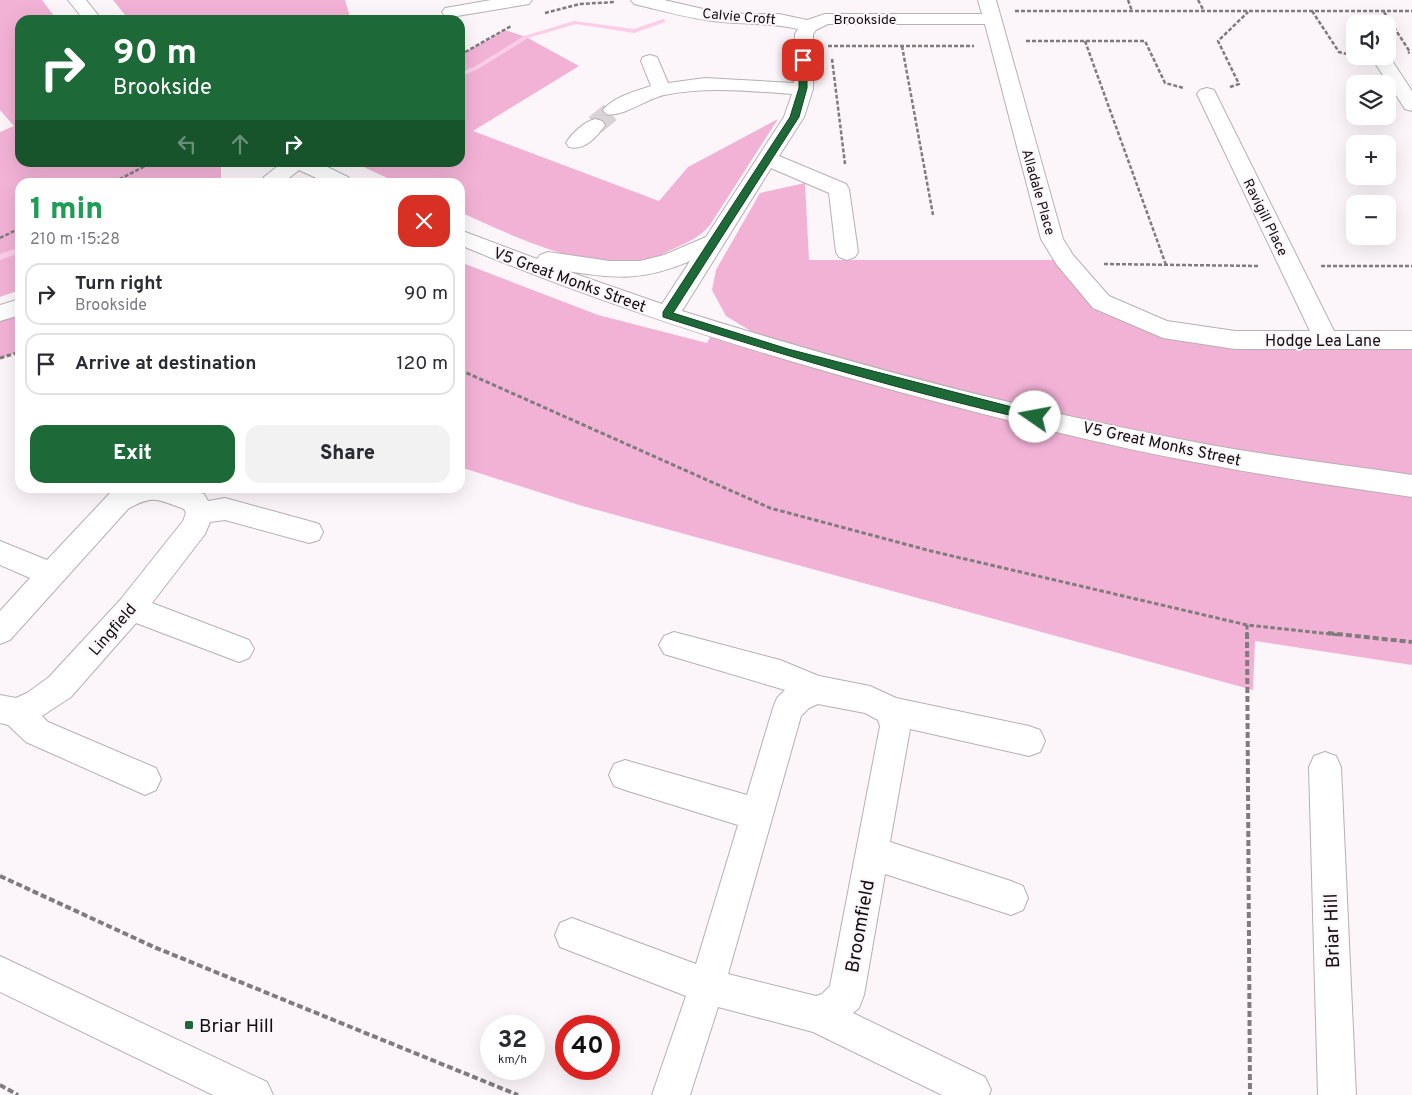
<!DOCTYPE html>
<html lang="en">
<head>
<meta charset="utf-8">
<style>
  body { margin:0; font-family:Overpass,sans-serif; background:#f2f2f3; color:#2b2b33; height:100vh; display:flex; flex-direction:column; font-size:19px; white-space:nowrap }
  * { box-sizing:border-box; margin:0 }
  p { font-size:16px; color:#7c7c81 }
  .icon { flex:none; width:28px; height:28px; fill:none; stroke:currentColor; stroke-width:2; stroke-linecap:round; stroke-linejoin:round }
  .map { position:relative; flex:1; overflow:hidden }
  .drawer { position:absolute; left:15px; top:178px; width:450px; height:315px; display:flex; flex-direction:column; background:#fff; border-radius:15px; box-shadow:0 5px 20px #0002 }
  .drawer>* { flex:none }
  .guide { position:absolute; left:15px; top:15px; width:450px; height:152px; border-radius:15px; box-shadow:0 5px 20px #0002; background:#1d6937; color:#fff; overflow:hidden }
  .controls { position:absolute; left:1346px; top:15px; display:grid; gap:10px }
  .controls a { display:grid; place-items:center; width:50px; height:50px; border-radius:10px; background:#fff; box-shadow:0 5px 20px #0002; font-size:25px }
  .speed { position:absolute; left:480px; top:1015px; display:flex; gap:10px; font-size:25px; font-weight:700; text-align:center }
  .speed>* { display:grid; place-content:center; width:65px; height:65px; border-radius:50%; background:#fff; box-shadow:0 5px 20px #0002; line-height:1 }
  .speed small { font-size:12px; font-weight:400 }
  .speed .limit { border:8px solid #d22; background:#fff; color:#111 }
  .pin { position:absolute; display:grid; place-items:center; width:42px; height:42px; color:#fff; margin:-21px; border-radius:10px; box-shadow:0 2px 8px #0006 }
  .me { position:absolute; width:55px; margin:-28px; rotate:282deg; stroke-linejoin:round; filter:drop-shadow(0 0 4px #0008) }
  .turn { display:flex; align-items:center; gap:18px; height:105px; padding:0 15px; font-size:22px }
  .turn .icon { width:65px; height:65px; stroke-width:2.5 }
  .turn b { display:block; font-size:35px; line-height:42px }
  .lanes { display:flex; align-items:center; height:48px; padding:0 15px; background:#0003; justify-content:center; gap:25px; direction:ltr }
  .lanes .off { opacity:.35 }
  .round { display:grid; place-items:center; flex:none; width:52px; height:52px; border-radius:15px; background:#f2f2f3 }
  .overview { display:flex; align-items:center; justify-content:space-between; height:85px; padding:0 15px }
  h1 { font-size:30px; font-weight:800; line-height:38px; color:#1e9e55 }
  .action { display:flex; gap:10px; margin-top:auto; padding:10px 15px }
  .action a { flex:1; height:58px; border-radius:15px; background:#1d6937; color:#fff; font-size:20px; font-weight:800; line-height:58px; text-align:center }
  .action a+a { background:#f2f2f3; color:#2b2b33 }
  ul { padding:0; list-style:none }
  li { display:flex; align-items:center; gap:15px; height:62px; margin:0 10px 8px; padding:0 5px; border:2px solid #e1e1e2; border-radius:15px }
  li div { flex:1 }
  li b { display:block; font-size:19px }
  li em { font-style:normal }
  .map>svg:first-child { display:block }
</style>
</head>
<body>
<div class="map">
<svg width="1412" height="1095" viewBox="0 0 1412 1095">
  <rect width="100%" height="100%" fill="#fcf5f9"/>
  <g fill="#f2b2d6">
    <path d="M0,0H42L57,20H20V162L221,163V182H20V290L0,297V132L14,126L0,110Z"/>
    <path d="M113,0H345L351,20H129Z"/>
    <path d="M505,30L526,37L579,66L473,131L659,201L688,167L778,119L710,225C699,238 688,242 673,249C666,252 659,257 652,259C596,277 511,235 460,212V182H396L355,163L460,162V55Z"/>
    <path d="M805,183L809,260H1065L1101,302L1163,329L1412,340V665L1255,641L1253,690L579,505L460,467V262L598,315L707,343L714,330L784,351L726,316L712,290L716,270L760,193Z"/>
    <path d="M20,306V352L0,358V312Z"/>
  </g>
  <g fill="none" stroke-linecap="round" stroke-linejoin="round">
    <g fill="#fbcde6" fill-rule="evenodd">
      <path d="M663,19L665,20V22L634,33L576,24L528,38L478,69L460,77V72L474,67L524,36L574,21L634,29Z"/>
      <path d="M20,247V253L0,260V254Z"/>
    </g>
    <path stroke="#d9d2d6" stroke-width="20" stroke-dasharray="20 10" stroke-linecap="butt" d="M595,125L613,110"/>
    <defs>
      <g id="minor">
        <path d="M68,0H86L102,20H84Z"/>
        <path d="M491,0H532L529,4L451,17L445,16L442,12L445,8L451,7Z"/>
        <path d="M631,0H664L712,11L745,14H779L807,20L825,14H982L978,0H996L1063,239L1073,255L1109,296L1167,321L1235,331H1310L1197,94L1200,90L1207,88L1214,90L1334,331H1412V349H1235L1163,338L1093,308L1057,265L1041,239L985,24H828L816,30L813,34V89L804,117L779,156L846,184L849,189L858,252L855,257L847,260L839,257L836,252L829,193L771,168L682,311C855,365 1031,412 1210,445C1277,457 1345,465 1412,475V497C1345,487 1278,478 1211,465C1122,449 1033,427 945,404C780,361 618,311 460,245V230L537,259L540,255L548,252L610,261H640L664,255L706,237L784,117L792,94C749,91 706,86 664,95C646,99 622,118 606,114L603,110C613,97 636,91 651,86L641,61L643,57L650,55L657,57L668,83L705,78L794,83L795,34L798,29C770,22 742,25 713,21C687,18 660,10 634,4ZM690,261L662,304L567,271C616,279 643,281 690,261Z"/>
        <path d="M1384,57L1391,59L1412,91V111L1405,109L1375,63L1377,59Z"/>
        <path d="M595,119L602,121L605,125C597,137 584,151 569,147L566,143C572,133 584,122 595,119Z"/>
        <path d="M283,162H317L348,177L351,182H325L299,170L284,182H261L264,177Z"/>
        <path d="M20,299V315L0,321V305Z"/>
        <path d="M120,488H184L204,494L208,501L225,498L309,521L319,524L323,532L319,540L309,543L225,520L210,522L205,534L152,603L249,640L254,649L249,658L239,662L136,623L71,697L42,716L48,722L156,768L161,779L156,790L145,795L26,742L8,725L0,723V695L16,698L27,693L49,677L121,599L183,521L186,513L184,509C158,500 154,494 128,509L10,640L0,644V611L30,578L0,565V541L47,560L110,493Z"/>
        <path d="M674,632L780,660L819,676L870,686L896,698L1029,726L1040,730L1045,741L1040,752L1029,756L910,729L890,842L1011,881L1023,886L1028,898L1023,910L1011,915L885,874L864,995L859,1008L853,1013L985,1077L991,1090L989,1095H942L813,1032L718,1007L690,1095H652L686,996L560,947L555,935L560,923L572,918L696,964L738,825L625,790L614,786L609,775L614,764L625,760L747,795L773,708L777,698L785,690L664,654L659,645L664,636ZM818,704L865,713L878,720L880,726L830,986L822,994L816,996L728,974L801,716L809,708Z"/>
        <path d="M1325,752L1336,756L1341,767L1356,1095H1318L1309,767L1314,756Z"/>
        <path d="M0,956L267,1082L273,1095H213L0,992Z"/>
      </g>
    </defs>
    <use href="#minor" stroke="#b6b0b3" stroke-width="2"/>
    <g stroke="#807c7e" stroke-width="2.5" stroke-dasharray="4 2" stroke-linecap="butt">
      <path d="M1128,0L1132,11"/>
      <path d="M1198,0L1204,11"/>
      <path d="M1015,11H1412"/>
      <path d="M1312,11L1339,52L1355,56"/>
      <path d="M1384,12L1410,52L1408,53"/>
      <path d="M545,13L580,4L615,2"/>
      <path d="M1026,41H1145L1165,83L1184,88"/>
      <path d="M1085,41L1166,265"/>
      <path d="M828,46H974"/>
      <path d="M902,46L933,215"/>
      <path d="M460,55L511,26"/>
      <path d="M832,59L845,164"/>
      <path d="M1230,87L1239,84L1218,41L1248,12"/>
      <path d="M114,182L153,162"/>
      <path d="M0,238L20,228"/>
      <path d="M1104,264L1260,266"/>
      <path d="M1321,266H1412"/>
    </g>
    <g stroke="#807c7e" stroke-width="3" stroke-dasharray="4.5 2.5" stroke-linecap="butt">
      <path d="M0,358L20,352"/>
      <path d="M460,370L770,508L931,551L1247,625L1340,635"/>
      <path d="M1247,625V635"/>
    </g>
    <g stroke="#807c7e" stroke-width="4" stroke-dasharray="6 3" stroke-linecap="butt">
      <path d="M1247,633L1250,1095"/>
      <path d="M1328,633L1412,642"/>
      <path d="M0,876L154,947L518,1095"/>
      <path d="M0,1085L18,1095"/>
    </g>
    <use href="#minor" fill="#fff" fill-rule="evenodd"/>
  </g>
  <path fill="#1d6937" stroke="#134424" d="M803,58L807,60V88L799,117L673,313L788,349L1035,413L1040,417L1039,419L1035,421C910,393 786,356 663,317V312L790,117L799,88V60Z"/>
  <rect fill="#1d6937" stroke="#fcf5f9" stroke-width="2" x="184" y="1020" width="10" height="10" rx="2.5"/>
  <g text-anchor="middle" stroke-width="4" stroke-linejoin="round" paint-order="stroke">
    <g font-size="14" fill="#110f10" stroke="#fcf5f9">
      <text transform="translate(739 16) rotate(5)" y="5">Calvie Croft</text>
      <text x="865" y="24">Brookside</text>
      <text transform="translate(1039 192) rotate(74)" y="5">Alladale Place</text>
      <text transform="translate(1266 217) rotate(64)" y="5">Ravigill Place</text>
    </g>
    <g font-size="16" fill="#110f10" stroke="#fcf5f9">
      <text transform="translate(570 279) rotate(20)" y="6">V5 Great Monks Street</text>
      <text x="1323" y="346">Hodge Lea Lane</text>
      <text transform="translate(1162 443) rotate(12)" y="6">V5 Great Monks Street</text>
      <text transform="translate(112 629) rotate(-49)" y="6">Lingfield</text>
    </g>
    <g font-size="19" fill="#110f10" stroke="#fcf5f9">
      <text transform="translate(859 926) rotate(-80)" y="7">Broomfield</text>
      <text transform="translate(1331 931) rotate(-92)" y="7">Briar Hill</text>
    </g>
    <g font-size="19" fill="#110f10" stroke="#fcf5f9" text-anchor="start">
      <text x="199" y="1032">Briar Hill</text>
    </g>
  </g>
</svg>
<div class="controls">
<a><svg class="icon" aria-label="sound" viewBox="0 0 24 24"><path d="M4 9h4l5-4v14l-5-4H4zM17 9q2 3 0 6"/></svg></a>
<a><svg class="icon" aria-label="layers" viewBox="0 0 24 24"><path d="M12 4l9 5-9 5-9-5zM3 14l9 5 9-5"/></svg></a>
<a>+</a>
<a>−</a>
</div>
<div class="speed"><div>32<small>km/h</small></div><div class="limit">40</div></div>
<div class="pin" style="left:803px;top:60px;background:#d93025"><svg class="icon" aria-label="arrive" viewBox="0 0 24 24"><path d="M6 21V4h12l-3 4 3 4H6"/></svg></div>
<svg class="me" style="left:1035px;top:417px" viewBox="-20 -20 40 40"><circle r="19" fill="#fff"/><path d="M0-13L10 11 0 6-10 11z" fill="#1d6937"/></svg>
<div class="guide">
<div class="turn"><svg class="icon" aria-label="right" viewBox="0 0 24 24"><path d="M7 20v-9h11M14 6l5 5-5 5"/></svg><div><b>90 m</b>Brookside</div></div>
<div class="lanes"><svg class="icon off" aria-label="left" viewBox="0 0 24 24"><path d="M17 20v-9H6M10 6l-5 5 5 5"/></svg><svg class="icon off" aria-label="ahead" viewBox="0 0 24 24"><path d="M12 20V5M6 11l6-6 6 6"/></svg><svg class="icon" aria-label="right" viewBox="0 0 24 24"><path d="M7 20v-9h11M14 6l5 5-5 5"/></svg></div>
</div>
<section class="drawer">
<div class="overview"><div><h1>1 min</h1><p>210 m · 15:28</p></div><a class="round" style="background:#d93025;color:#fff"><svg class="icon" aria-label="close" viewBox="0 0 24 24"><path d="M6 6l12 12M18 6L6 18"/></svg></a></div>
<ul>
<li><svg class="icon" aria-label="right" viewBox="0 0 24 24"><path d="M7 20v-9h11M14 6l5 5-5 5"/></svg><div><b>Turn right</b><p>Brookside</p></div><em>90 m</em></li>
<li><svg class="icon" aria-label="arrive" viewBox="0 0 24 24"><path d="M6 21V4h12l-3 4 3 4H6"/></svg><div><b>Arrive at destination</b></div><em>120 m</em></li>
</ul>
<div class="action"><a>Exit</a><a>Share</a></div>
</section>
</div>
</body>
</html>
